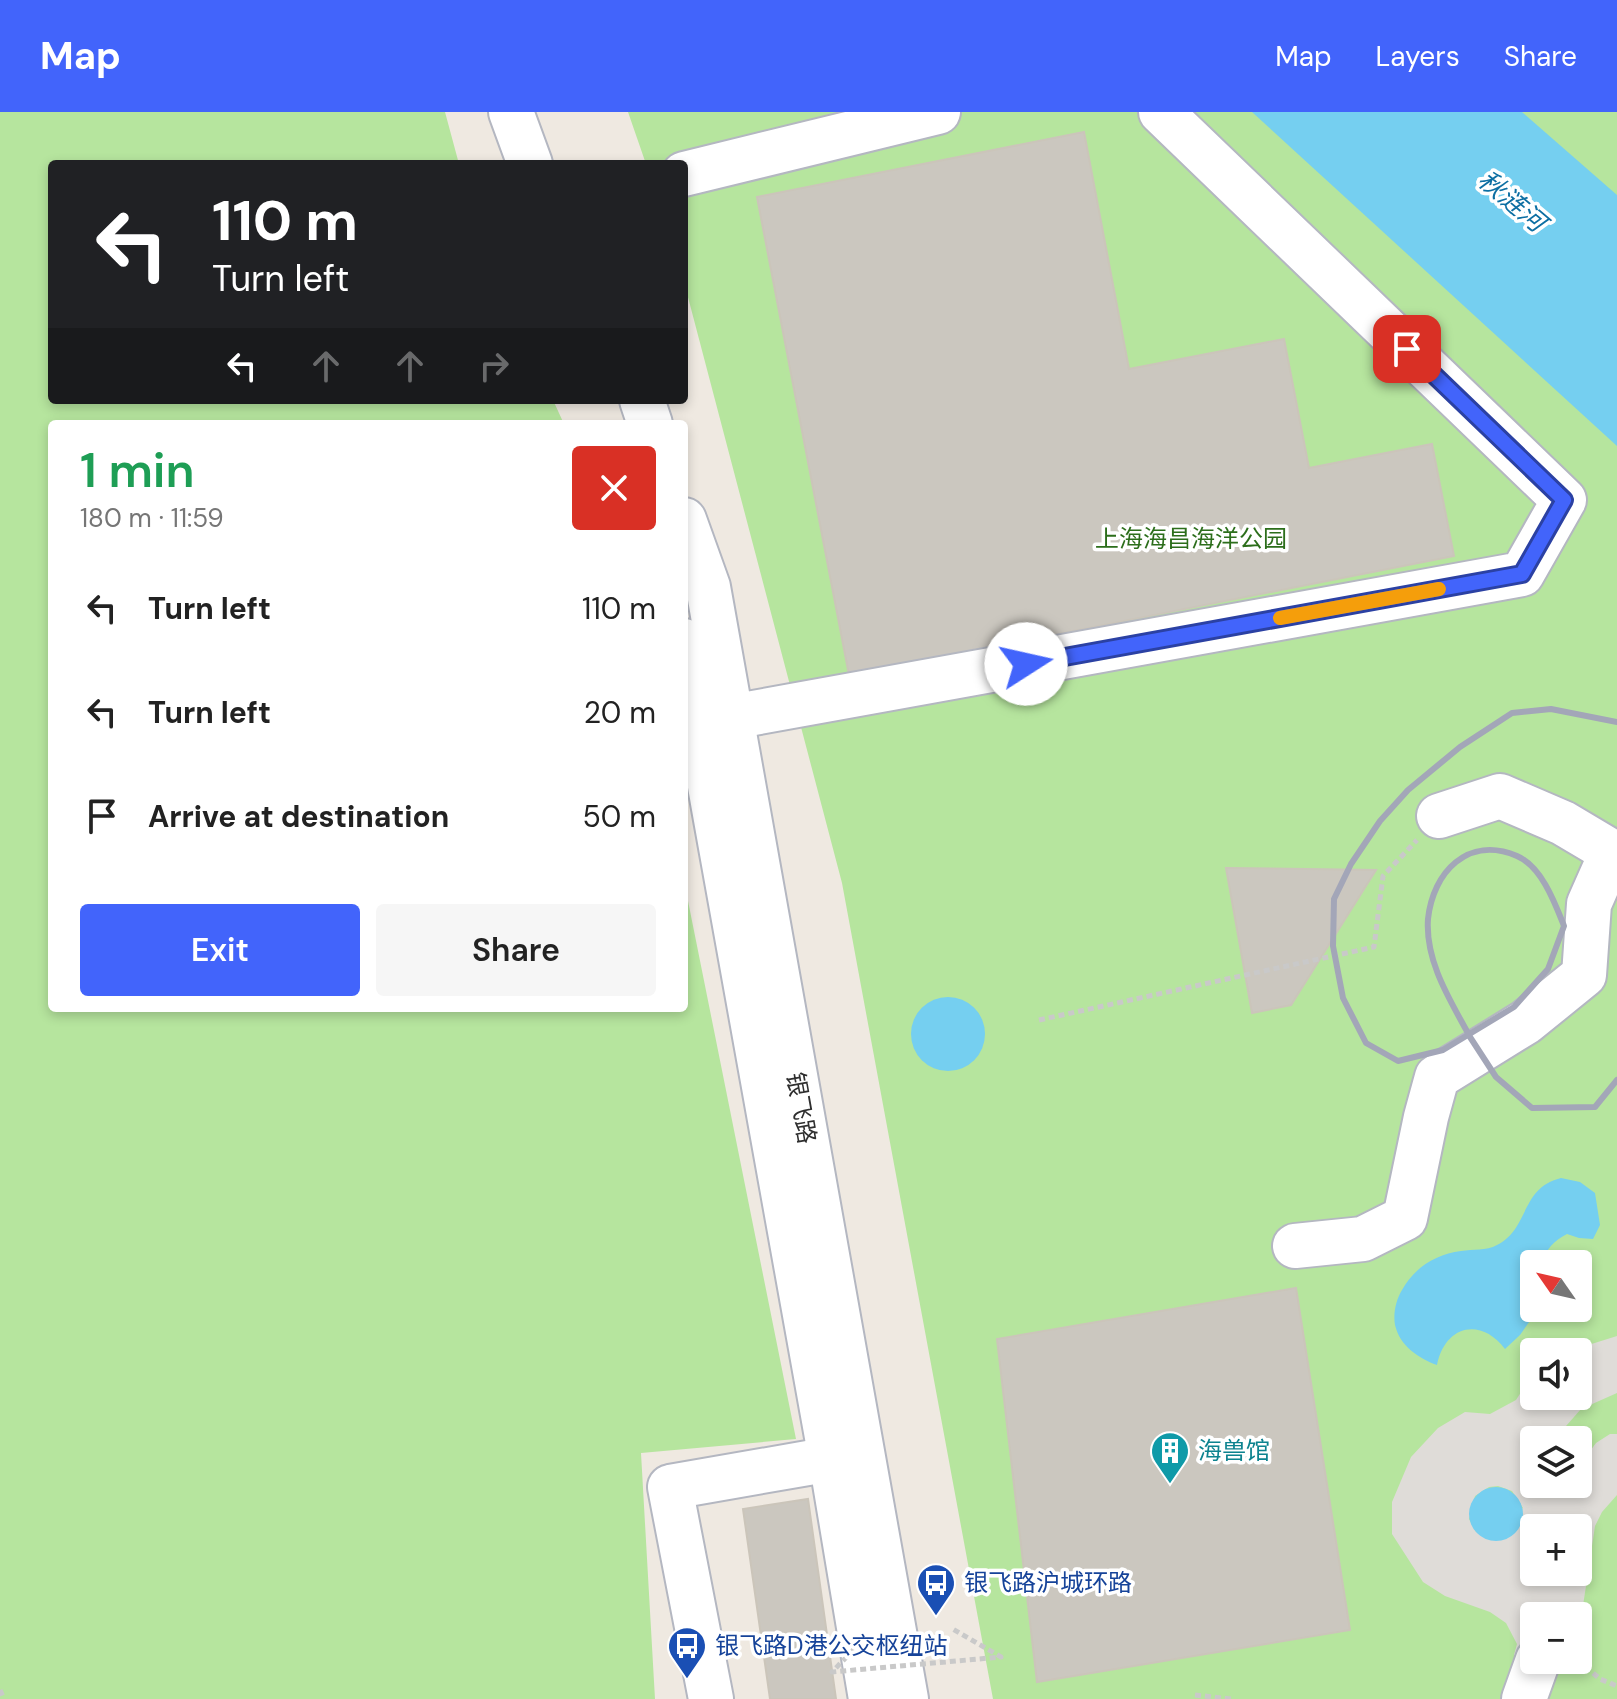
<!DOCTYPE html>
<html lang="en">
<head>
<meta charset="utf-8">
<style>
  body { margin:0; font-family:"DM Sans","Noto Sans SC",sans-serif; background:#f6f6f6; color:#222; height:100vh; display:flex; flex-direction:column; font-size:30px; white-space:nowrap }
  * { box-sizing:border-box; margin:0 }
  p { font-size:26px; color:#767676 }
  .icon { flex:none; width:44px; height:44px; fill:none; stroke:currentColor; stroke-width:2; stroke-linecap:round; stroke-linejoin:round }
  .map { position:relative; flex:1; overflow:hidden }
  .panel { position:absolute; left:48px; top:308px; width:640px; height:592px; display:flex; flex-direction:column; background:#fff; border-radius:8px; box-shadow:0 4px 12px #0003 }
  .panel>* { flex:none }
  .guide { position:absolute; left:48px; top:48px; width:640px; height:244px; border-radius:8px; box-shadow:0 4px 12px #0003; background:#202124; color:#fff; overflow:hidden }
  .needle { width:52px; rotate:304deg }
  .tools { position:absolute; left:1520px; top:1138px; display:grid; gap:16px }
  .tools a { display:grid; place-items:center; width:72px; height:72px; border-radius:8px; background:#fff; box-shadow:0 4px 12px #0003; font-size:40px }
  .pin { position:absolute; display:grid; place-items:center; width:68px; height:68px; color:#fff; margin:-34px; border-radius:16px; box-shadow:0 4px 12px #0006 }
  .me { position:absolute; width:88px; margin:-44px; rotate:80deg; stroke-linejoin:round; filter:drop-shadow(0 0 6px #0008) }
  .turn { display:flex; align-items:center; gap:28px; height:168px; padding:0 32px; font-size:36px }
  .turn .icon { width:104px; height:104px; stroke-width:2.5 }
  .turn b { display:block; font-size:56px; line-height:68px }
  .lanes { display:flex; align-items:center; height:76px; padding:0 32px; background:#0003; justify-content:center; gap:40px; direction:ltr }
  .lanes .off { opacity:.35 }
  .round { display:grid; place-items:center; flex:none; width:84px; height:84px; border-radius:8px; background:#f6f6f6 }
  .summary { display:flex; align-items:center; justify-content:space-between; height:136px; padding:0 32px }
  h1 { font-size:48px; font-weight:600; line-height:60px; color:#1e9e55 }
  .action { display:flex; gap:16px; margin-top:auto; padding:16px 32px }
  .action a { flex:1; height:92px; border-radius:8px; background:#4264fb; color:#fff; font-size:32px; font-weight:600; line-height:92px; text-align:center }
  .action a+a { background:#f6f6f6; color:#222 }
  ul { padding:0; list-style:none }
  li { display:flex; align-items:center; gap:24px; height:104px; padding:0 32px }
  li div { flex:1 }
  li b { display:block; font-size:30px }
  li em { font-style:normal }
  header { display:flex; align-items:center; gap:48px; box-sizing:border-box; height:112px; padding:0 40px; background:#4264fb; color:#fff }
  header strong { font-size:38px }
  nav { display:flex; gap:44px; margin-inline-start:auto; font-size:28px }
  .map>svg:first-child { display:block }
</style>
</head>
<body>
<header>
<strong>Map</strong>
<nav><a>Map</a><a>Layers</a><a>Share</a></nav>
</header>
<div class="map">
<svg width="1617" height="1587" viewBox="0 0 1617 1587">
  <rect width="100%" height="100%" fill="#efe9e1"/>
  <g fill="#b6e59e" fill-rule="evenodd">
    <path d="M0,0H445L459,52H52V288H553L564,312H52V896H684V769L796,1327L641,1341L655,1587H0Z"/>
    <path d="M628,0H1617V1587H993L842,771L684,170V52H646ZM1534,1152H1578V1196H1534ZM1534,1240H1578V1284H1534ZM1534,1328H1578V1372H1534ZM1534,1416H1578V1460H1534ZM1534,1504H1578V1548H1534Z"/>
  </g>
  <path fill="#dfdcd8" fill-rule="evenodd" d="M1617,1224V1281L1581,1297L1559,1322L1564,1328H1534V1372H1578V1345L1582,1350L1596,1331L1610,1322H1617V1383L1602,1400L1595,1414L1578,1527V1504H1534V1544L1514,1543L1517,1532L1506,1511L1490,1500L1445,1484L1423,1470L1392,1422V1390L1411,1345L1438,1316L1465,1300L1490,1302L1516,1288L1534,1260V1284H1578V1240H1566ZM1498,1374L1512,1379L1523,1396L1476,1420L1469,1407L1475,1384L1489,1375ZM1534,1416H1578V1460H1534Z"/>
  <g fill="#75cff0">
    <path d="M1252,0H1522L1617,83V334Z"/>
    <circle cx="948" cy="922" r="37"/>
    <path d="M1561,1066L1580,1070L1595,1081L1600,1113L1593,1127L1579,1126L1567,1122C1555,1128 1544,1138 1543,1152H1534V1196H1539L1520,1223L1505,1237C1481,1205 1445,1213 1437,1253C1418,1246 1400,1234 1395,1213C1393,1201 1396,1188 1402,1178C1414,1156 1436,1142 1461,1139C1473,1137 1486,1139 1497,1133C1530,1116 1520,1076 1561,1066Z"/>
    <circle cx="1496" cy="1402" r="27"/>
  </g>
  <g fill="#cbc7bf" stroke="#cbc5ba" stroke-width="2">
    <path d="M1084,20L1129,257L1284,227L1309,356L1432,332L1454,444L849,563L757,85Z"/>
    <path d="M1226,756L1376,758L1291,893L1252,901Z"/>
    <path d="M1296,1176L1350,1518L1037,1570L997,1227Z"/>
    <path d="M808,1387L836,1587H770L743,1397Z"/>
  </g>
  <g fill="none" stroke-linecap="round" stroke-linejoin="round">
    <defs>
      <g id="minor">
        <path d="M511,0L530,52"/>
        <path d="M684,62L938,0"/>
        <path d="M642,288L650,312"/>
        <path d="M684,408L708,475L906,1587"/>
        <path d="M684,529L831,1347L871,1587"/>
        <path d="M731,605L1522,462L1564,388L1161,0"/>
        <path d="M1295,1134L1363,1127L1405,1106L1426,1005L1437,965L1526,910L1584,863L1589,792L1612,740L1563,711L1500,684L1439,704"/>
        <path d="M711,1587L670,1375L831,1347"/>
        <path d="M1524,1587L1538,1548"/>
      </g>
    </defs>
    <use href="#minor" stroke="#b4b7c1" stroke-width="48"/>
    <g stroke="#c9c9c9" stroke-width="5" stroke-dasharray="6 4" stroke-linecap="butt">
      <path d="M1039,908L1374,835L1383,764L1417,728"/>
      <path d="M1578,1548L1600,1567L1617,1574"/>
      <path d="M0,1578L4,1587"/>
      <path d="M1195,1583L1231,1587"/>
    </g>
    <use href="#minor" stroke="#fff" stroke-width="44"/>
    <path stroke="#a3a6b8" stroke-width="6" d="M1617,610L1551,597L1512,601L1460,635L1408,678L1380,709L1351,752L1334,787L1333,834L1343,886L1366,931L1398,949L1443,938L1514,895L1548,857L1564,814C1555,791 1542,755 1517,744C1468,723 1433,760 1428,807C1425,849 1450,888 1469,923L1470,925L1496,965L1532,996L1595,995L1617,968"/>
    <path stroke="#c9c9c9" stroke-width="5" stroke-dasharray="6 4" stroke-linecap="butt" d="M861,1530L832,1560L1001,1545L951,1516"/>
  </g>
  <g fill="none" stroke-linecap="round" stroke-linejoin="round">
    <defs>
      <path id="route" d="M1026,552L1522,462L1564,388L1407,237"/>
    </defs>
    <use href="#route" stroke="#2b41a3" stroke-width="20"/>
    <use href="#route" stroke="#4264fb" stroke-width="14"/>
    <path stroke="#f59e0b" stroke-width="14" d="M1280,506L1439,477"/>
  </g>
  <defs>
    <symbol id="building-pin" viewBox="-11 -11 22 30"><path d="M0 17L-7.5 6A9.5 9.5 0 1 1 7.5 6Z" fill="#0f9aa8" stroke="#fff"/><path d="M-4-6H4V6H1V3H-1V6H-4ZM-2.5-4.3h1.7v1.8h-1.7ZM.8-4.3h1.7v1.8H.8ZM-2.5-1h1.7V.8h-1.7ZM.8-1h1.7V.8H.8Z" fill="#fff"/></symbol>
    <symbol id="bus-pin" viewBox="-11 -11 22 30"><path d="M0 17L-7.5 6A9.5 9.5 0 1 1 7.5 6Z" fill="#1a4fb4" stroke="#fff"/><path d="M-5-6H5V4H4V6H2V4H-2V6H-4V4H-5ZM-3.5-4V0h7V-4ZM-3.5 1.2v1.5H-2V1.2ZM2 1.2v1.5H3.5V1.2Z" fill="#fff"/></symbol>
  </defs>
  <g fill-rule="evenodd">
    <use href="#building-pin" x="1148" y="1317" width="44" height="60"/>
    <use href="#bus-pin" x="914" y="1449" width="44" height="60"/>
    <use href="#bus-pin" x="665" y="1512" width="44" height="60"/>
  </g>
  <g text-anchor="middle" stroke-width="7" stroke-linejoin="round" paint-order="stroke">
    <g font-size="24" fill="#2c6e1b" stroke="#fff">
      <text x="1191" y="435">上海海昌海洋公园</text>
    </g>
    <g font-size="24" fill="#2e2e2e" stroke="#fff">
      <text transform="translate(801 996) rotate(80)" y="8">银飞路</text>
    </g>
    <g font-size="24" fill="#0d838f" stroke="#fff" text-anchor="start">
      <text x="1198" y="1347">海兽馆</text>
    </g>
    <g font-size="24" fill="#164399" stroke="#fff" text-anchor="start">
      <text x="964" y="1479">银飞路沪城环路</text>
      <text x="715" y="1542">银飞路D港公交枢纽站</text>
    </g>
    <g font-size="26" font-style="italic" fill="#0d6fa3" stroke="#fff">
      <text transform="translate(1512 89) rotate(40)" y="9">秋涟河</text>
    </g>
  </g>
</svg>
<div class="tools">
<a><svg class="needle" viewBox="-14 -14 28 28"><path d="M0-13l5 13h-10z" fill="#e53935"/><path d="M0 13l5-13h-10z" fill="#767676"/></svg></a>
<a><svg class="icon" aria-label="sound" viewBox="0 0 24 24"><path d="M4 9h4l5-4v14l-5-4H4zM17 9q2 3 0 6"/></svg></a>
<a><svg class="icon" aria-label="layers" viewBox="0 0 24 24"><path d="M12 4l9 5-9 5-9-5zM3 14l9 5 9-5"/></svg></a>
<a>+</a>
<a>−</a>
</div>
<div class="pin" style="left:1407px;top:237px;background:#d93025"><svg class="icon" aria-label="arrive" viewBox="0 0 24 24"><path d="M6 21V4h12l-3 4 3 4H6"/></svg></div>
<svg class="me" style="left:1026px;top:552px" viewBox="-20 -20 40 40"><circle r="19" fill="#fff"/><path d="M0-13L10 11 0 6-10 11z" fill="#4264fb"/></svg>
<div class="guide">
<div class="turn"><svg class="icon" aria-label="left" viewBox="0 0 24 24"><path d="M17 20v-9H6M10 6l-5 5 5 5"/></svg><div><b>110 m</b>Turn left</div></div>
<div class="lanes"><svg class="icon" aria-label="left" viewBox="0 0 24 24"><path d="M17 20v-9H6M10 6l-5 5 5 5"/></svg><svg class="icon off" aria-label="ahead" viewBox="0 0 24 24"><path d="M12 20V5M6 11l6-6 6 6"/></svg><svg class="icon off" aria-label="ahead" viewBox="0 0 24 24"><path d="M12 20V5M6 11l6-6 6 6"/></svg><svg class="icon off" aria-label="right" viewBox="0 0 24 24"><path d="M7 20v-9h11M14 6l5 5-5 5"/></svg></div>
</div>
<section class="panel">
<div class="summary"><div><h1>1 min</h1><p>180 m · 11:59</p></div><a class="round" style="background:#d93025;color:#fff"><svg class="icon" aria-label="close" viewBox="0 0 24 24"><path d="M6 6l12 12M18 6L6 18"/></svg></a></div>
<ul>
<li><svg class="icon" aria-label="left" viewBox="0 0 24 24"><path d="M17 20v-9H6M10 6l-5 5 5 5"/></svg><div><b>Turn left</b></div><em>110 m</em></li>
<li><svg class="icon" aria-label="left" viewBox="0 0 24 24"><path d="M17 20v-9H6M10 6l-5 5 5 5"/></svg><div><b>Turn left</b></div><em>20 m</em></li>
<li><svg class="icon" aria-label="arrive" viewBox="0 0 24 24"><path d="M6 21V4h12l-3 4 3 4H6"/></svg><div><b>Arrive at destination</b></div><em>50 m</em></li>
</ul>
<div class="action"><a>Exit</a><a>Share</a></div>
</section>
</div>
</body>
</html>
